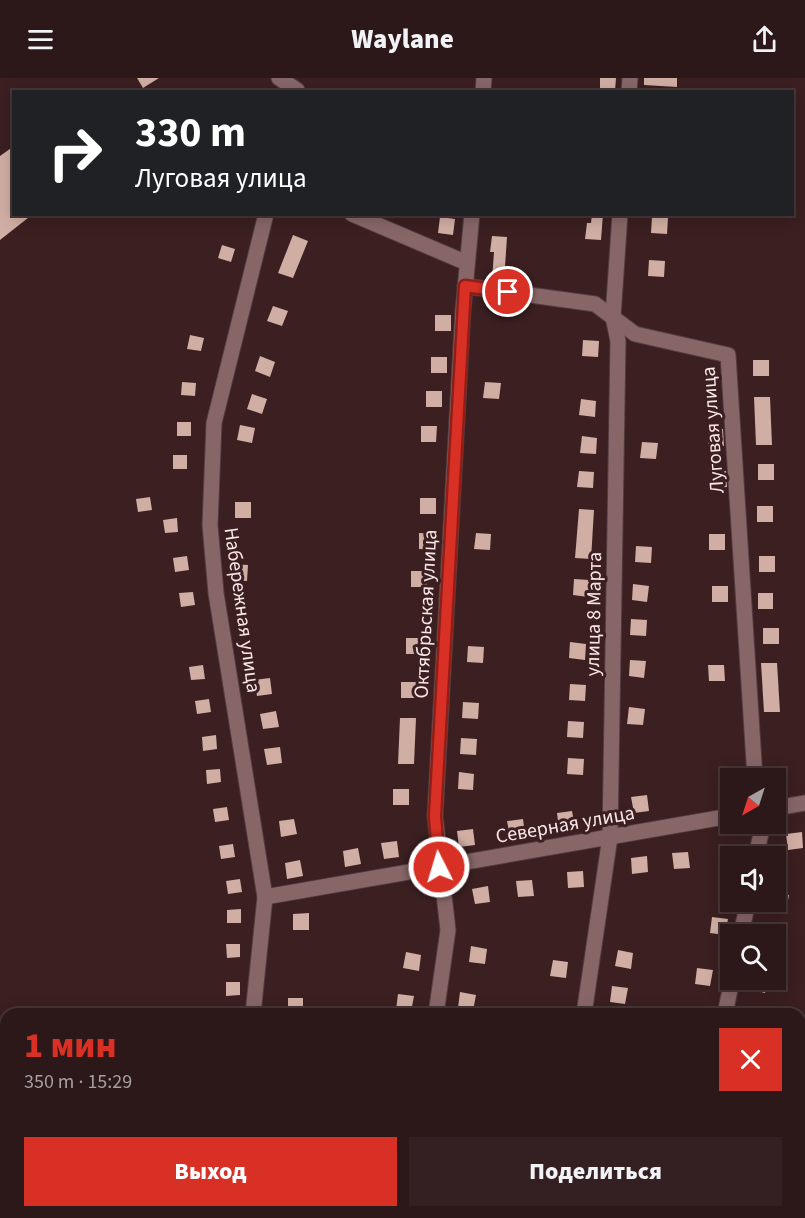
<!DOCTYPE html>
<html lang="ru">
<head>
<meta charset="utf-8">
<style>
  body { margin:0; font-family:"Source Sans 3",sans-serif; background:#342022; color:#f1f3f6; height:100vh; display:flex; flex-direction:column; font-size:22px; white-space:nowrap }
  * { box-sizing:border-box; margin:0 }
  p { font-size:20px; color:#a69fa2 }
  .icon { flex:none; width:33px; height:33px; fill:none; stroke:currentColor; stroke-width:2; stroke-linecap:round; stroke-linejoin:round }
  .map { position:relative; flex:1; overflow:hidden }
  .details { position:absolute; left:0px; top:930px; width:806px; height:210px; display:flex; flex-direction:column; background:#2c1719; border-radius:18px 18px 0 0; box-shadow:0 3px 15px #0003,0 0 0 2px #483638 }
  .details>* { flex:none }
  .banner { position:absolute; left:12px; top:12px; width:782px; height:126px; border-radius:0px; box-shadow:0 3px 15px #0003,0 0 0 2px #483638; background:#202124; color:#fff; overflow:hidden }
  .needle { width:39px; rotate:219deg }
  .fabs { position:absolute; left:720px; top:690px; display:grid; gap:12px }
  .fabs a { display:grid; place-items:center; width:66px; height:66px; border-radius:0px; background:#2c1719; box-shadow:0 3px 15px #0003,0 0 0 2px #483638; font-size:30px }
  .pin { position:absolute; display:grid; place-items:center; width:51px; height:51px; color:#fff; margin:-26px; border:3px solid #fff; border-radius:50%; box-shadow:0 2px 6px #0007 }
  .me { position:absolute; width:66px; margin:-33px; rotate:355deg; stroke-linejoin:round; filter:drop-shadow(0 0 4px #0008) }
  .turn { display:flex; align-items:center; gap:21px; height:126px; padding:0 24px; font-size:27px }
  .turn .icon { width:78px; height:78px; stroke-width:2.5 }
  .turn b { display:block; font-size:42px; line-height:51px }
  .round { display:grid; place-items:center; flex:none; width:63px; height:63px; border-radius:0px; background:#342022 }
  .overview { display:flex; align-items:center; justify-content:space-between; height:102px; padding:0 24px }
  h1 { font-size:36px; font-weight:800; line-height:45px; color:#d93025 }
  .button { display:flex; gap:12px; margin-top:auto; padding:12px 24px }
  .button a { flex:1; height:69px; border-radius:0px; background:#d93025; color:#fff; font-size:24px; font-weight:800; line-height:69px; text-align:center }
  .button a+a { background:#342022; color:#f1f3f6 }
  header { display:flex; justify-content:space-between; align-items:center; height:78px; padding:0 24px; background:#2c1719; font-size:27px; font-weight:800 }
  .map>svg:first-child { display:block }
</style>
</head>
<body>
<header><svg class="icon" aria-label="menu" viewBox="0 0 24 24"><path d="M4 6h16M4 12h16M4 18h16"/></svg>Waylane<svg class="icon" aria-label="share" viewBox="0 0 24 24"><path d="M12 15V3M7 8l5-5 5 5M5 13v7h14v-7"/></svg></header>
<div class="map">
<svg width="805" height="1140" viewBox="0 0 805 1140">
  <rect width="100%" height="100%" fill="#3b1f21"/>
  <g fill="#d0aea3">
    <path d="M137,0H159L143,10Z"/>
    <path d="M600,0H616L615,13L600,11Z"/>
    <path d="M644,0H677V9L644,7Z"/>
    <path d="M14,68V136H33L0,162V78Z"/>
    <path d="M592,136H603L601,162L585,161L587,145H591Z"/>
    <path d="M440,139L455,141L453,157L438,155Z"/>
    <path d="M652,139L668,140L667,156L651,155Z"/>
    <path d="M293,157L308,163L293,200L278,195Z"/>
    <path d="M492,158L507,159L505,189H509L508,204L492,202L494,174H490Z"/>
    <path d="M222,167L235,171L231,184L218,180Z"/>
    <path d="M649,182L665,183L664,199L648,198Z"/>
    <path d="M273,228L288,233L282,248L267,243Z"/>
    <rect x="435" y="237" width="16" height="16"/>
    <path d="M190,257L204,260L201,273L187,271Z"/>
    <path d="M583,262L599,263L598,279L582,278Z"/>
    <path d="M260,278L275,284L270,299L255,293Z"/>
    <rect x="431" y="279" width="16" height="16"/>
    <rect x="753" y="282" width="16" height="16"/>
    <path d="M182,304L196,305L195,318L181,317Z"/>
    <path d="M485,304L501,305L499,321L483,320Z"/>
    <rect x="426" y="313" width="16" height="16"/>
    <path d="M252,316L267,321L262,336L247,331Z"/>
    <path d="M754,319H770L772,367H756Z"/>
    <path d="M581,321L596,323L595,339L579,337Z"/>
    <rect x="177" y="344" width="14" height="14"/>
    <path d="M240,347L255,350L252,365L237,362Z"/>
    <path d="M421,348H437L436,364H421Z"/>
    <path d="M723,351L724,368H708V352Z"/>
    <path d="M582,358L597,360L596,376L580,375Z"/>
    <path d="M642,364L658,365L656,381L640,380Z"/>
    <rect x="173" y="377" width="14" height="14"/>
    <rect x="758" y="386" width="16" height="16"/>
    <path d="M579,393L594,394L593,410L577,409Z"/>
    <path d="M726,393L727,409L712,410V394Z"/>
    <path d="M150,419L152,432L138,434L136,421Z"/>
    <rect x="420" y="420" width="16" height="16"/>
    <rect x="235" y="424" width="16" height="16"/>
    <rect x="757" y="428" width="16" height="16"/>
    <path d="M579,431L594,432L591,481L575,480Z"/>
    <path d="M177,440L178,454L165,455L163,442Z"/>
    <path d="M419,455L435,456V472L419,471Z"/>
    <path d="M476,455L491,456L490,472L474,471Z"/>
    <rect x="709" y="456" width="16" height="16"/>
    <path d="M636,468L652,469L651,485L635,484Z"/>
    <path d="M187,478L189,492L175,494L173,480Z"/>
    <rect x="759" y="478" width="16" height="16"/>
    <path d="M232,486L248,487L247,503L231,502Z"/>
    <rect x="411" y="493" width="16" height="16"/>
    <path d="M574,501L590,502L588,519L573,517Z"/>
    <path d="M633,506L649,508L647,524L632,522Z"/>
    <rect x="712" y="508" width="16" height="16"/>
    <path d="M193,514L195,527L181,529L179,515Z"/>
    <rect x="758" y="515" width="15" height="16"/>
    <path d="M631,541L647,542L646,558L630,557Z"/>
    <rect x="763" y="550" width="16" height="16"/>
    <rect x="406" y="560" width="16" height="16"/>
    <path d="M570,564L586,566L585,582L569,580Z"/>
    <path d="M468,568L484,569L483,585L467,584Z"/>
    <path d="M630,582L646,583L644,600L629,598Z"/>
    <path d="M761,585H777L780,634H764Z"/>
    <path d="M203,587L205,601L191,602L189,589Z"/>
    <path d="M708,587H724L725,603H709Z"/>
    <path d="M270,600L272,616L257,618L254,602Z"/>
    <rect x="401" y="604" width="16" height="16"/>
    <path d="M570,606L586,607L585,623L569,622Z"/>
    <path d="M209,621L211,634L197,636L195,623Z"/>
    <path d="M463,624L479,625L478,641L462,640Z"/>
    <path d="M629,629L645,631L643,647L627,646Z"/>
    <path d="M276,633L279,649L263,651L260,636Z"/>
    <path d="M400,640H416L414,686H398Z"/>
    <path d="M568,643L584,644L583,660L567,659Z"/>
    <path d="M216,657L217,671L203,673L202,659Z"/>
    <path d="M461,660L477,661L476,677L460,676Z"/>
    <path d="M280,669L282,685L267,687L264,671Z"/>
    <path d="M568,680L584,681L583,697L567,696Z"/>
    <path d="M220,691L221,704L207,706L206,692Z"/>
    <path d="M459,694L474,696L473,712L458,711Z"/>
    <path d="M786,694L788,710L776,712V696Z"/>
    <rect x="393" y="711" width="16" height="16"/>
    <path d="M647,717L649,733L634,735L631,719Z"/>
    <path d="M227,729L229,742L215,744L213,731Z"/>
    <path d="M572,733L575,749L559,751L557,735Z"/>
    <path d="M294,741L297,756L281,759L279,743Z"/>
    <path d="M523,741L525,757L510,759L507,743Z"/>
    <path d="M473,751L475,767L459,769L457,753Z"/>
    <path d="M802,754L803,770L788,772L786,756Z"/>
    <path d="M397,763L399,779L384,781L381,765Z"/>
    <path d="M233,766L235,779L221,781L219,768Z"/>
    <path d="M358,770L361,786L345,789L343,773Z"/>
    <path d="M688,774L690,790L674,791L672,775Z"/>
    <path d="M647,778L648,794L632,796L631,780Z"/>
    <path d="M300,782L303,798L287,801L285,785Z"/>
    <path d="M583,793L584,809L568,810L567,794Z"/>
    <path d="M240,801L242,814L228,816L226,803Z"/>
    <path d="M532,802L534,818L518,819L516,803Z"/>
    <path d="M488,808L490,824L475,826L472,811Z"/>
    <path d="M776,814L789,817L786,833L776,831Z"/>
    <path d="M241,831V845H227V832Z"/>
    <path d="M309,835V852H293V836Z"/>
    <path d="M712,839L728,841L725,857L710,855Z"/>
    <path d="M226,866H240V879L227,880Z"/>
    <path d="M471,868L487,871L485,886L469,884Z"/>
    <path d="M618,872L633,875L631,891L615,888Z"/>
    <path d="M406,874L421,877L419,893L403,890Z"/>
    <path d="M553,882L568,884L566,900L550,898Z"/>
    <path d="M697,890L713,892L710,908L695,906Z"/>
    <path d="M752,902H768L765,915L750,911Z"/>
    <path d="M226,904H240V917L226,918Z"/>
    <path d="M612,908L628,910L625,926L610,924Z"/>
    <path d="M460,914L476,917L473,933L458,930Z"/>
    <path d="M398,916L414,918L411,934L396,932Z"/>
    <rect x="288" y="920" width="15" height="16"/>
  </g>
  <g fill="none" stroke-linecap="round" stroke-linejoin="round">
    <defs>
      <g id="minor">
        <path d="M279,0L297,12"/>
        <path d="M483,14L484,0"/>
        <path d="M629,14L630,0"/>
        <path d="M352,136L467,185"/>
        <path d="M465,208L595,226L635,256L728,277L755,700"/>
        <path d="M776,730L805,725"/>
        <path d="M756,778L763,746"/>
        <path d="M265,819L730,738"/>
        <path d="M741,856L748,824"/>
        <path d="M253,936L265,819L216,515L210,447L214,345L266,136"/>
        <path d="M436,936L448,852L435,738L463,233L472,136"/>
        <path d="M584,936L610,759L618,263L613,239L620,136"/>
        <path d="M725,936L732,902"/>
        <path d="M800,1049L805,1050"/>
        <path d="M211,1140L213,1134"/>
        <path d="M394,1140L396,1134"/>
        <path d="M549,1140L550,1134"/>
        <path d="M688,1140L689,1134"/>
      </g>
    </defs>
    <use href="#minor" stroke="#543d40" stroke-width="17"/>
    <use href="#minor" stroke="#886668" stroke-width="15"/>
  </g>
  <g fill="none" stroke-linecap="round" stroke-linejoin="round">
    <defs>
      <path id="route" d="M439,789L435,738L465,208L508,214"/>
    </defs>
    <use href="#route" stroke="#8d1f18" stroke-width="15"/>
    <use href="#route" stroke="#d93025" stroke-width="10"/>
  </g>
  <g text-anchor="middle" stroke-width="6" stroke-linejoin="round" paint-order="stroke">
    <g font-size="20" fill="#fae6e7" stroke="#3b1f21">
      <text transform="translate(712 352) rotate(-94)" y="7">Луговая улица</text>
      <text transform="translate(243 532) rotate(82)" y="7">Набережная улица</text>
      <text transform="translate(425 536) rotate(-87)" y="7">Октябрьская улица</text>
      <text transform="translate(593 536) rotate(-89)" y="7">улица 8 Марта</text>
      <text transform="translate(565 746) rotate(-10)" y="7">Северная улица</text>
    </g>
  </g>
</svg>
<div class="fabs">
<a><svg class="needle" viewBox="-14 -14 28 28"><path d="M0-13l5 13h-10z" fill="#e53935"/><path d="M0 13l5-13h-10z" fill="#a69fa2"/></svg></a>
<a><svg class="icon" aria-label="sound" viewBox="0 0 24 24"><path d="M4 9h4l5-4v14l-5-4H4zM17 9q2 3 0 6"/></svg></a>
<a><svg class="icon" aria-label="search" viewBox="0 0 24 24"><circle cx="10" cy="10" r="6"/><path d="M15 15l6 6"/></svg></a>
</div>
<div class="pin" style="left:508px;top:214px;background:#d93025"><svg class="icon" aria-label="arrive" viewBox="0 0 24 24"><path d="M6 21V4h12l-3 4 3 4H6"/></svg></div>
<svg class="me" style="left:439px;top:789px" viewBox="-20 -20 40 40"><circle r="17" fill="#d93025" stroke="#fff" stroke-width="3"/><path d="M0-11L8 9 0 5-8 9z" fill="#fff"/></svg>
<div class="banner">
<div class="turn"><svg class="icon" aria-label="right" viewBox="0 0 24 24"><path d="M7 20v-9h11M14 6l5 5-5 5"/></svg><div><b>330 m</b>Луговая улица</div></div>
</div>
<section class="details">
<div class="overview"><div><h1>1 мин</h1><p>350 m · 15:29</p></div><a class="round" style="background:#d93025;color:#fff"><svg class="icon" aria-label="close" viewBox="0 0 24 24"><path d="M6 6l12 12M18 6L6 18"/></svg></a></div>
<div class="button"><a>Выход</a><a>Поделиться</a></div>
</section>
</div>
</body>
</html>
